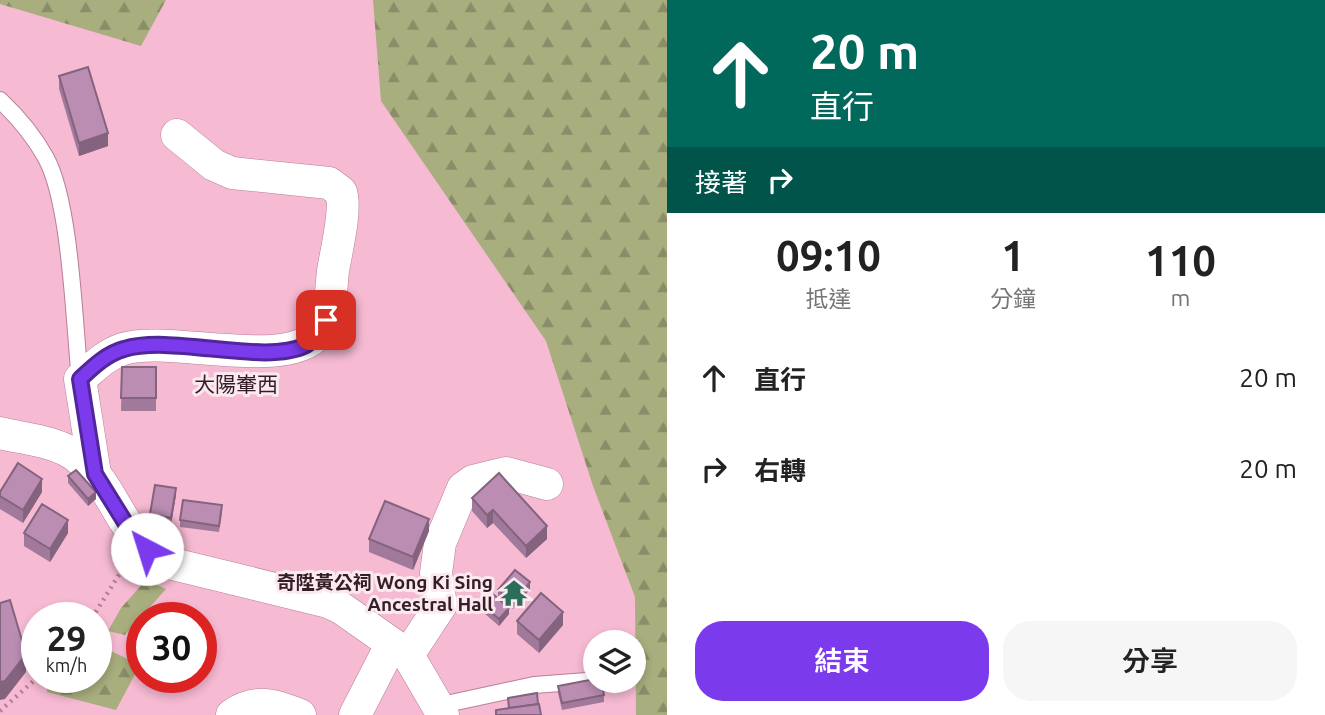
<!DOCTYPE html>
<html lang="zh-TW">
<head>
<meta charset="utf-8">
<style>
  body { margin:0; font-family:Ubuntu,"Noto Sans TC",sans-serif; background:#f6f6f6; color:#222; height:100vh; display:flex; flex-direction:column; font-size:26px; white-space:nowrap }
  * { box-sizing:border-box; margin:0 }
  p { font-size:23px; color:#767676 }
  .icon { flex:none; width:38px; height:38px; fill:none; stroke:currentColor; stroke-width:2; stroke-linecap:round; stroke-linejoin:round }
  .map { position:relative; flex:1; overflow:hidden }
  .details { display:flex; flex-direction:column; background:#fff; width:658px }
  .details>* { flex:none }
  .guide { background:#00695c; color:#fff; overflow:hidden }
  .controls { position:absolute; left:583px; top:630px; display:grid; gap:14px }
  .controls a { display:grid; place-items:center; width:63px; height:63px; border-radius:50%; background:#fff; box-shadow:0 4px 10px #0003; font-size:35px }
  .speed { position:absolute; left:21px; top:602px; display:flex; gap:14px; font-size:35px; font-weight:700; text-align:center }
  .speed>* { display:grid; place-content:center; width:91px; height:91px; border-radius:50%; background:#fff; box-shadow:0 4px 10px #0003; line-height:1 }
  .speed small { font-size:18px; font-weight:400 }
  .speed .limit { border:10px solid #d22; background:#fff; color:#111 }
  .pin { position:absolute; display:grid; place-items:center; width:60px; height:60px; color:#fff; margin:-30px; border-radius:14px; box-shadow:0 4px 10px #0006 }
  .me { position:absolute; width:77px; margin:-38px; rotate:320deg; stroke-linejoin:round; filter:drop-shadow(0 0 5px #0008) }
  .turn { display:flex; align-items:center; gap:24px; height:147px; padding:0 28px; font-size:32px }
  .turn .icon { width:91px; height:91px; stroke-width:2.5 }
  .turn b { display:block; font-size:49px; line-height:60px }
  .then { display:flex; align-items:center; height:66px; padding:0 28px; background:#0003; gap:14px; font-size:26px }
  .eta { display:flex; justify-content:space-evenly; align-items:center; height:119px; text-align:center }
  .eta b { font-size:42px; font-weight:600; line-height:49px }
  .button { display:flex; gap:14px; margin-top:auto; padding:14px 28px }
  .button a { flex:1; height:80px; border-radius:28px; background:#7c3aed; color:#fff; font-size:28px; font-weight:600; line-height:80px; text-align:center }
  .button a+a { background:#f6f6f6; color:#222 }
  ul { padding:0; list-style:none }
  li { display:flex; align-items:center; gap:21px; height:91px; padding:0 28px }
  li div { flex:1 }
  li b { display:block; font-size:26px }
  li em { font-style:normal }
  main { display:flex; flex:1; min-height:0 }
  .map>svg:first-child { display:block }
</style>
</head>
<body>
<main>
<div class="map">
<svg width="667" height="715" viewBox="0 0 667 715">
  <defs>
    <pattern id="forest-firs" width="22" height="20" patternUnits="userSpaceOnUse" patternTransform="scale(1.75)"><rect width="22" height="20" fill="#a9ae7e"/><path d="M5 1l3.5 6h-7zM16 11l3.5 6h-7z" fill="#8a8d67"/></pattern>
  </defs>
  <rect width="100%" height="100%" fill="#f6bad3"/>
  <g fill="url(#forest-firs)">
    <path d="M0,0H166L141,46L0,4Z"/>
    <path d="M373,0H667V715H636L635,597L593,486L546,341L381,101Z"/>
    <path d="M146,580L166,589L125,635L108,631L121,608Z"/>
    <path d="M111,651L140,665L116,710L47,692L48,677H96V667Z"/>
  </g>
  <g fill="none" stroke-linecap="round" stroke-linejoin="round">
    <defs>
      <g id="service">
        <path d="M0,100C18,117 34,136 46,158C71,204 74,324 80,379"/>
        <path d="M437,706L534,685L587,681"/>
      </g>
      <g id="minor">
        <path d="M0,433C24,439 57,441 77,457C120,490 116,538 173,564L328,602L341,608L408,655L443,715"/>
        <path d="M95,474L80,379C93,368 105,355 123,349C170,334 296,375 322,328C331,312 331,289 333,271C336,252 347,208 341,192L329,183L232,173L214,165L177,135"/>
        <path d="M408,655L441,605L436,573L440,543L463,488L473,481L506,473L547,484"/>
        <path d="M232,715C256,698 275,705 300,715"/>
        <path d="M355,715L391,645"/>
      </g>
    </defs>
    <use href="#service" stroke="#b77f97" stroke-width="18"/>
    <use href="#minor" stroke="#b77f97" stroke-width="33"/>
    <g stroke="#ad7f92" stroke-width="4.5" stroke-dasharray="2 5" stroke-linecap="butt">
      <path d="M92,618L125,565"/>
      <path d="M0,711L38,677"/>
    </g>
    <use href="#service" stroke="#fff" stroke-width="16"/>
    <use href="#minor" stroke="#fff" stroke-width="32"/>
  </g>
  <g fill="#a1799a">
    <path d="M59,76L108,146L79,156L59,89Z"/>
    <path d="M122,367H156V411H121Z"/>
    <path d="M68,476L96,499L88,506L68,483Z"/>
    <path d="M0,492H42L23,523L0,509Z"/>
    <path d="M176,495L171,524L150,521V514Z"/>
    <path d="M472,498L547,539L526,558L493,523L487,528L472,511Z"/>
    <path d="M222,512L219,532L180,527V520Z"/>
    <path d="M429,531L413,570L369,552V539Z"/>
    <path d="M24,533H68L50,562L24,546Z"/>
    <path d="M530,589L513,609L498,597V590Z"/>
    <path d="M484,606L509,614L499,626L484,613Z"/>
    <path d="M517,621L563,625L539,653L517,634Z"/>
    <path d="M558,686L604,695V702L562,710L558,693Z"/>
  </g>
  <g fill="#83637d">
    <path d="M108,133V146L79,156V143Z"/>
    <path d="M42,479V492L23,523V510Z"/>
    <path d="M176,488V495L171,524V518Z"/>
    <path d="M96,492V499L88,506V499Z"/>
    <path d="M493,510V523L487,528V515Z"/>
    <path d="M429,519V531L413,570V557Z"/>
    <path d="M68,520V533L50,562V549Z"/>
    <path d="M547,526V539L526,558V546Z"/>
    <path d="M530,582V589L513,609V603Z"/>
    <path d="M509,608V614L499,626V619Z"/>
    <path d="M563,612V625L539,653V640Z"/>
    <path d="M26,654V672L5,699L0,700V682Z"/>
  </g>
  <g fill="#bb8db3" stroke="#83637d" stroke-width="2">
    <path d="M88,67L108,133L79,143L59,76Z"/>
    <path d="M122,367H156V398H121Z"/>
    <path d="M18,463L42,479L23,510L0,496V492Z"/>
    <path d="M76,470L96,492L88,499L68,476Z"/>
    <path d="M499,473L547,526L526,546L493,510L487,515L472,498Z"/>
    <path d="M155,485L176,488L171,518L150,514Z"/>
    <path d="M183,500L222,505L219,526L180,520Z"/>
    <path d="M385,501L429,519L413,557L369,539Z"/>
    <path d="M42,504L68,520L50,549L24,533Z"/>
    <path d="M515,570L530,582L513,603L498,590Z"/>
    <path d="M541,593L563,612L539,640L517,621Z"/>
    <path d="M494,595L509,608L499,619L484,606Z"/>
    <path d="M10,600L26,654L5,681L0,682V603Z"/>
    <path d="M595,679V681H601L604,695L562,703L558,686Z"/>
    <path d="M537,693L538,704L509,708L508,698Z"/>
    <path d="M539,704L541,715H496V710Z"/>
  </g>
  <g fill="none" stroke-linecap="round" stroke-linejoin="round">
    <defs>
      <path id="route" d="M147,549L136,540L95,474L80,379C93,367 106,354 124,349C173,334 265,366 306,345C316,339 321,330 326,320"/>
    </defs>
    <use href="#route" stroke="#51269a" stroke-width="18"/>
    <use href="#route" stroke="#7c3aed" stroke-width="12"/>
  </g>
  <defs>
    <symbol id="temple-bare" viewBox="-9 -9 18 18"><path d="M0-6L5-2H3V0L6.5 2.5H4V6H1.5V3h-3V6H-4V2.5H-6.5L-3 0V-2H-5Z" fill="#2c6c5b" stroke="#fce9f0" stroke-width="2.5" paint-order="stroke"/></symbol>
  </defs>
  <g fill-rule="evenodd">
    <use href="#temple-bare" x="495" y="574" width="38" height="38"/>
  </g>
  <g text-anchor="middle" stroke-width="6" stroke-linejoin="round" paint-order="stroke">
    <g font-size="19" font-weight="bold" fill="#331d26" stroke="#fce9f0" text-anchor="end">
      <text x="493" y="589">奇陞黃公祠 Wong Ki Sing<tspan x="493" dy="22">Ancestral Hall</tspan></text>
    </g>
    <g font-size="21" fill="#331d26" stroke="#fce9f0">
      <text x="236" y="392">大陽輋西</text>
    </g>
  </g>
</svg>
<div class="controls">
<a><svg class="icon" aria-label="layers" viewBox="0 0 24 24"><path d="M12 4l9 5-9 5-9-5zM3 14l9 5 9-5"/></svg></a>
</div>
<div class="speed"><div>29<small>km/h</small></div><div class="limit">30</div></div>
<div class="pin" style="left:326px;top:320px;background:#d93025"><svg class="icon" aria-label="arrive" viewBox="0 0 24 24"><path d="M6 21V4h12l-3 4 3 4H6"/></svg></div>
<svg class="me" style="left:147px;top:549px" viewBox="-20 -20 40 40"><circle r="19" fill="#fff"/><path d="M0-13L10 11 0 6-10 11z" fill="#7c3aed"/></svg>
</div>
<section class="details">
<div class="guide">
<div class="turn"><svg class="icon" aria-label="ahead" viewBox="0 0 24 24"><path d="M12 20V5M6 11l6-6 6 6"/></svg><div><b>20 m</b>直行</div></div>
<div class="then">接著<svg class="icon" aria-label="right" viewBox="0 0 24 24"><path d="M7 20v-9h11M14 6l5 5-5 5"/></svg></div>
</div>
<div class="eta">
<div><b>09:10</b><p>抵達</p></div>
<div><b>1</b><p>分鐘</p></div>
<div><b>110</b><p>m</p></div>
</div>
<ul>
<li><svg class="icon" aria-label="ahead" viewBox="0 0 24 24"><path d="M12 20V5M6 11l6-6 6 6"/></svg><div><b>直行</b></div><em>20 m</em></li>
<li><svg class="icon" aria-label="right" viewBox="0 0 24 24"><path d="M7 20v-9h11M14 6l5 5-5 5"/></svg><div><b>右轉</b></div><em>20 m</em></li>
</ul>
<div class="button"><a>結束</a><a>分享</a></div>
</section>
</main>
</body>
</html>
